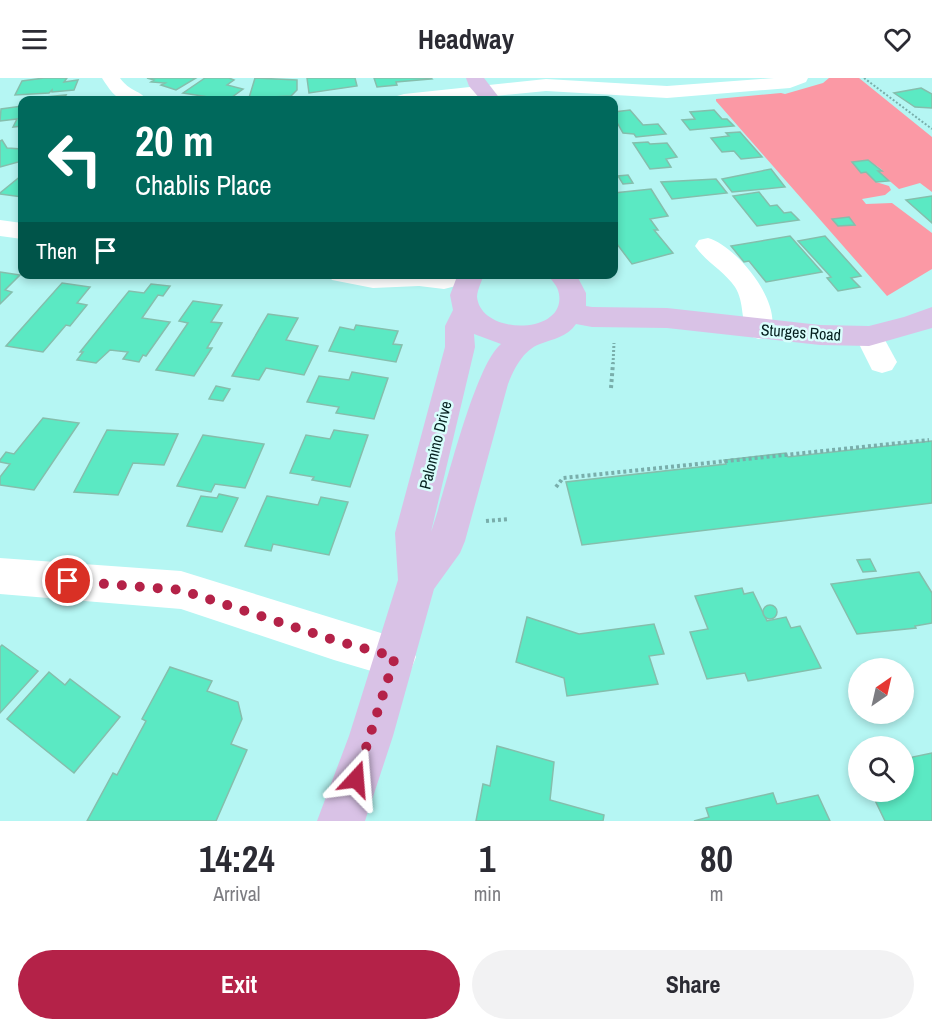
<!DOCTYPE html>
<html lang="en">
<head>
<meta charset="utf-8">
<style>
  body { margin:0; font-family:"Archivo Narrow",sans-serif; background:#f2f2f3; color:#2b2b33; height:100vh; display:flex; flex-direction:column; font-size:22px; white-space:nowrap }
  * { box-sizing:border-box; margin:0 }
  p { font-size:20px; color:#7c7c81 }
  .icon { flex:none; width:33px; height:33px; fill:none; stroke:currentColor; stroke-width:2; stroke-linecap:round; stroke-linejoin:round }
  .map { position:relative; height:743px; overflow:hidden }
  .side { display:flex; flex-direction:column; background:#fff; flex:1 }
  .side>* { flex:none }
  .banner { position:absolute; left:18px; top:18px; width:600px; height:183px; border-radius:12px; box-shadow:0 3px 9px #0003; background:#00695c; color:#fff; overflow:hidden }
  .needle { width:39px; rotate:34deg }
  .buttons { position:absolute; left:848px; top:580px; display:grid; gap:12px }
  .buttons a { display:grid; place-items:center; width:66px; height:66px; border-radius:50%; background:#fff; box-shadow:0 3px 9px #0003; font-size:30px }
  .pin { position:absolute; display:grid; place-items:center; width:51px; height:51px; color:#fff; margin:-26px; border:3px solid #fff; border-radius:50%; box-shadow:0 2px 6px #0007 }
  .me { position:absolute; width:66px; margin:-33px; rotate:19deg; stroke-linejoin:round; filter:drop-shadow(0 0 4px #0008) }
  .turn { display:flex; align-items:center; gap:21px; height:126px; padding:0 18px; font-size:27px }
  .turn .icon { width:78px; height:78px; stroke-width:2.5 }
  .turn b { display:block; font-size:42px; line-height:51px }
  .then { display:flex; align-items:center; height:57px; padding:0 18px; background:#0003; gap:12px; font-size:22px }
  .eta { display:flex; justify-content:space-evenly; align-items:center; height:102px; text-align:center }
  .eta b { font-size:36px; font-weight:700; line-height:42px }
  .action { display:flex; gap:12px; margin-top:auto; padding:12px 18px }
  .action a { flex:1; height:69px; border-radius:36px; background:#b42248; color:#fff; font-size:24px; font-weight:700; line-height:69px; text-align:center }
  .action a+a { background:#f2f2f3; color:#2b2b33 }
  header { display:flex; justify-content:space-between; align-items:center; height:78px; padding:0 18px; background:#fff; font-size:27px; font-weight:700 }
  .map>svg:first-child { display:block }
</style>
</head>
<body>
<header><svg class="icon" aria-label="menu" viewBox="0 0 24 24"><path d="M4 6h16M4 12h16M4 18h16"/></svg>Headway<svg class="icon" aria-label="heart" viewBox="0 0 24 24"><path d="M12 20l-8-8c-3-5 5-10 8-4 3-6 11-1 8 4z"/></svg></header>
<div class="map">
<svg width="932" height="743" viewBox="0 0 932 743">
  <rect width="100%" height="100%" fill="#b5f6f3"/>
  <path fill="#fb99a5" d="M829,0H859L932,59V114L920,105L899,111L878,93L882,92C872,83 865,82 852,84L861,95L866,94L876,104L889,108L891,112L885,117L862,121L866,126L892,125L932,155V191L887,218L716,23V21L781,15L785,16L823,5Z"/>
  <g fill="#5be9c3" stroke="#85beac" stroke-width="1.5">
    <path d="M44,0H67L64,4L78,2L74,12L52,14V12L49,15L15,17L22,3Z"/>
    <path d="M147,0H196L176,12L161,7L165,5L151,4L154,2Z"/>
    <path d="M205,0H229L234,2L227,7L243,11L228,22L183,15Z"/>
    <path d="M255,0L297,2V12L291,18L249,20Z"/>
    <path d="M307,0H355L357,8L309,15Z"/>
    <path d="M374,0H431L432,1L396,4L397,7L377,9Z"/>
    <path d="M921,10L932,16V30L915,29L894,15Z"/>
    <path d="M66,17L63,22H26V21Z"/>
    <path d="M22,28V48L13,49L17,41L0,43L1,31Z"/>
    <path d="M630,32L643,47L658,46L666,56L636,59L634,56L623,55L614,39V34Z"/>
    <path d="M714,32L722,41H727L734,48L690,52L682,42L695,41L690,34Z"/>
    <path d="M740,54L762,79L741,81L734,73L722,74L711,60L729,58L726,55Z"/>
    <path d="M2,62L7,70L22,71V83L0,89V63Z"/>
    <path d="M648,64L650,66L667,65L677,79L666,81L671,89L650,91L633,65Z"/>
    <path d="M868,82L882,93H878L889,103L876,104L866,94L861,95L852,84Z"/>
    <path d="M771,91L785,109L732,114L722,101Z"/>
    <path d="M22,97V119L0,116V115Z"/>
    <path d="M628,97L633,105L623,106L618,98Z"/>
    <path d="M716,101L727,115L672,121L661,104Z"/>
    <path d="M651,111L668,138L650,141L658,152H654L673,175L632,186L614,162V130L617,129L614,115Z"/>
    <path d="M759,114L770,128L777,127L784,135L791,134L799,142L757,148L733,118Z"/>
    <path d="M932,118V145L906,122Z"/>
    <path d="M849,139L855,147L838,148L832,141Z"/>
    <path d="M790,158L822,194L766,204L749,183L744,184L731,168Z"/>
    <path d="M825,158L861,198L851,200L860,209L838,213L827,200L831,199L798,163Z"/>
    <path d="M0,194L20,197L5,212L12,214L0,226Z"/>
    <path d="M62,205L90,209L77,225L87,227L70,248L66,247L43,274L6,268Z"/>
    <path d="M151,206L170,208L163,218L158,217L142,240L170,244L146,278L143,277L139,284L123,281L128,274L110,272L96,285L77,282L83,274H80L129,213L144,215Z"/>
    <path d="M193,223L222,227L211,244L222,245L207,270H212L194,298L156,292L188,245L179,243Z"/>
    <path d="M268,236L298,240L286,262L318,268L304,297L266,290L259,302L232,298Z"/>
    <path d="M356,247L398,253L393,266L402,267L396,284L329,273L340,249L354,252Z"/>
    <path d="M352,294L388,300L374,341L336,335L339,329L307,324L319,298L349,302Z"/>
    <path d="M216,308L230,311L223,323L209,321Z"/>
    <path d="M43,340L79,345L34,412L0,407V399L10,386L0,384V382L6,374L14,376Z"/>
    <path d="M107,352L178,356L164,387L133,385L118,417L74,414Z"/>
    <path d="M334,352L368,357L350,409L312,402L314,399L290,395L306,357L330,361Z"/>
    <path d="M203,357L264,366L245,410L215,406L211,414L177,408Z"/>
    <path d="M932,363V425L582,467L566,404L726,386L724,382L786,375L788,379Z"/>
    <path d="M219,416L238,420L222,454L187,448L201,418L217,420Z"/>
    <path d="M267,418L318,427L321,419L348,424L329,477L273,466L271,473L245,468Z"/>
    <path d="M870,481L876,493L863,494L857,482Z"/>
    <path d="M919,494L932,515V545L915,548L916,550L857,556L831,506Z"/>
    <path d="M742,510L744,516L753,514L767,543L786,539L791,550L800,548L821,590L748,603L745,595L707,601L690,554L708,551L695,518Z"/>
    <circle cx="770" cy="534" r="7"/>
    <path d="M527,539L579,556L654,546L664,576L649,578L658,606L567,618L564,600L516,584Z"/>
    <path d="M2,567L38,593L0,635V569Z"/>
    <path d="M170,589L212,603L207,613L238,624L242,641L231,666L247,672L216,743H87L113,695L117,697L146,643L142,641Z"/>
    <path d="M49,594L65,607L70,601L120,639L74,695L7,641Z"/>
    <path d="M497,668L554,684L550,722L604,737L603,743H476L483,706L490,708Z"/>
    <path d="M932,675V743H885L871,714H903V699H906L903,694V681Z"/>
    <path d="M773,715L777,726L818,717L830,743H694L709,739L706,730Z"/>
  </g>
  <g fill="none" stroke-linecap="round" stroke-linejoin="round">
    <path stroke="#79aeab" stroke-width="2" stroke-dasharray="2 2" stroke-linecap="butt" d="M864,0L932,51"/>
    <path stroke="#79aeab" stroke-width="3" stroke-dasharray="2 2" stroke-linecap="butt" d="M613,286L614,265"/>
    <g stroke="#79aeab" stroke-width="4" stroke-dasharray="3 3" stroke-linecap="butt">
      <path d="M611,310L613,285"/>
      <path d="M556,409L563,400L929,362"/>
      <path d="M486,443L509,441"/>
    </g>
    <g fill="#fff" fill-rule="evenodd">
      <path d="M102,0H120C130,14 140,12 147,22C120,25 116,22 102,0Z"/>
      <path d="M774,0H808L806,4L790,10L667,20L546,13L454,22H394L397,18L404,16L546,1L667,8Z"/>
      <path d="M0,142L22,145V161L0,158Z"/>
      <path d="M708,160C737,168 786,228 769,258L759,261L749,258C740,243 745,225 735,209C724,193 706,184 695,168L699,162Z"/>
      <path d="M328,196H484L480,202L444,211L419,208L373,210L332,202Z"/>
      <path d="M869,248L879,251L897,284L892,292L882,295L872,292L855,258L859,251Z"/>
      <path d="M0,480L181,493L410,564L416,579L410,594L395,600L334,582L181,531L0,516Z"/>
    </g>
    <g fill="#d9c2e6" fill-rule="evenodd">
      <path d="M466,0H484L501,22H481L469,8Z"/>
      <path d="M458,196H484C482,203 477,212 477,219C481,258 566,257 559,216C558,208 552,203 547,196H576L586,215V228L592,229L667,230L820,247L869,248L904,239L932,229V250L869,268L820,267L667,250L592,249L576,246C567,259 553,261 540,266C523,272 514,291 508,306L465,463L460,475L434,511L393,658L365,743H317L349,658L398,502L395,455L445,269V248L453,232L450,217ZM474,256L501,266C474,288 445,415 431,454L475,269Z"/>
    </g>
  </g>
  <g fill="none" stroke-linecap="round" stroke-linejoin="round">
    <path stroke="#b42248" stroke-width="10" stroke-dasharray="0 18" d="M68,503L181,512L334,562L395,579L356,701"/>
  </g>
  <g text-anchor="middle" stroke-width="5" stroke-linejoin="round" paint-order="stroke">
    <g font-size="16" fill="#041f1e" stroke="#d8fefc">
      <text transform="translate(801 254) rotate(4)" y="6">Sturges Road</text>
      <text transform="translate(435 367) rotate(-76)" y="6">Palomino Drive</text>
    </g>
  </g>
</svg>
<div class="buttons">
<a><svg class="needle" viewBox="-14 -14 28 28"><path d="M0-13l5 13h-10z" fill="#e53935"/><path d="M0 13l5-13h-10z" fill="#7c7c81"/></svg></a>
<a><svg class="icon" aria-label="search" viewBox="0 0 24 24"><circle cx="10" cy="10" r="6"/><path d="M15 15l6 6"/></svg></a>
</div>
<div class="pin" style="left:68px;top:503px;background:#d93025"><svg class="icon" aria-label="arrive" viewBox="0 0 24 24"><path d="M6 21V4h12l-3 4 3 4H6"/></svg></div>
<svg class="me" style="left:356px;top:701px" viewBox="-20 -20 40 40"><path d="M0-17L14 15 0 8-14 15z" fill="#b42248" stroke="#fff" stroke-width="4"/></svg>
<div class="banner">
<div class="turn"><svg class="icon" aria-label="left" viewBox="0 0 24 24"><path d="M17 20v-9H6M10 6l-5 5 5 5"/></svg><div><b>20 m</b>Chablis Place</div></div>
<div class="then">Then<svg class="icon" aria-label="arrive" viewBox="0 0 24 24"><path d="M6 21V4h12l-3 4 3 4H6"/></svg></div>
</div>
</div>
<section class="side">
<div class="eta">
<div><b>14:24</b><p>Arrival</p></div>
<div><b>1</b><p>min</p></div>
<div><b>80</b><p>m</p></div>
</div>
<div class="action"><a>Exit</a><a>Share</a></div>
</section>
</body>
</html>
